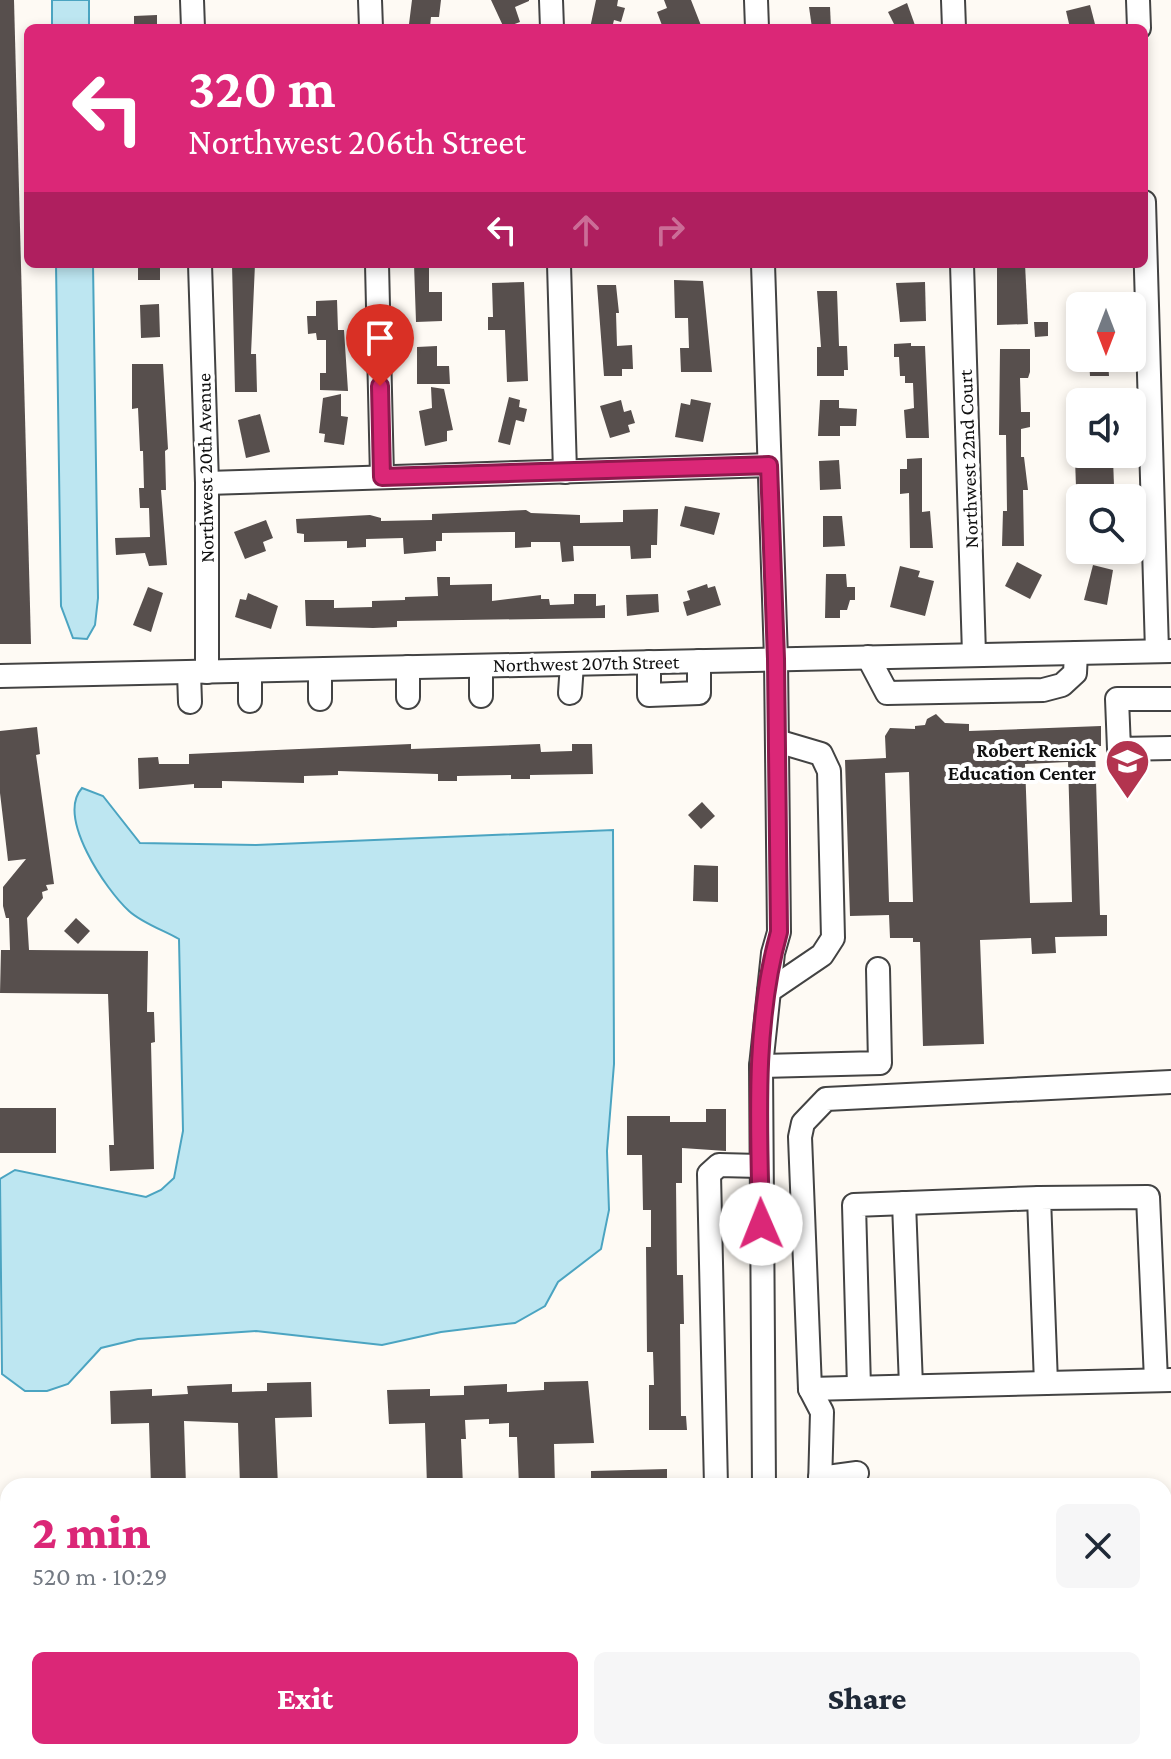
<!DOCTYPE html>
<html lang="en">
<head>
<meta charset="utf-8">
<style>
  body { margin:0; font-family:"Crimson Pro",serif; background:#f6f6f7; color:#1f2937; height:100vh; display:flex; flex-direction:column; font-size:30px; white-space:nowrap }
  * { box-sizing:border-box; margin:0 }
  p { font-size:26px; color:#747a83 }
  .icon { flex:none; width:44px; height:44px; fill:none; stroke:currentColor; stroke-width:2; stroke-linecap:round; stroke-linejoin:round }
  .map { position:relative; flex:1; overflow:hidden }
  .details { position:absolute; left:0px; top:1478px; width:1172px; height:282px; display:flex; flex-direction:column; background:#fff; border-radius:24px 24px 0 0; box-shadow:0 4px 12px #0003 }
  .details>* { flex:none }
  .guide { position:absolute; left:24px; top:24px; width:1124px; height:244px; border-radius:12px; box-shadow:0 4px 12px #0003; background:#db2777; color:#fff; overflow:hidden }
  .needle { width:52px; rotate:180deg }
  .buttons { position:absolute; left:1066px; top:292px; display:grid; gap:16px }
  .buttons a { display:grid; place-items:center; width:80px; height:80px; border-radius:12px; background:#fff; box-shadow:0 4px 12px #0003; font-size:40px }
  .pin { position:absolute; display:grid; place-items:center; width:68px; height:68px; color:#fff; margin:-82px -34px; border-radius:50% 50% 50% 0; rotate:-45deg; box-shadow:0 0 8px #0007 }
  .pin .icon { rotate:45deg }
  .me { position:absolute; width:88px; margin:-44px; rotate:359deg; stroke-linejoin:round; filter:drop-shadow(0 0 6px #0008) }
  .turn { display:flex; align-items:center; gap:28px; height:168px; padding:0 32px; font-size:36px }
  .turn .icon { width:104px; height:104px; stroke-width:2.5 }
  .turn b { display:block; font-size:56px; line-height:68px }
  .lanes { display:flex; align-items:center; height:76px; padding:0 32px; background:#0003; justify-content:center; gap:40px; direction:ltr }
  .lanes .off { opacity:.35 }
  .round { display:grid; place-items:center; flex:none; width:84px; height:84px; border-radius:12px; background:#f6f6f7 }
  .headline { display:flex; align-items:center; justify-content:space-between; height:136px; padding:0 32px }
  h1 { font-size:48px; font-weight:800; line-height:60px; color:#db2777 }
  .cta { display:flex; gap:16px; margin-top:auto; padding:16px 32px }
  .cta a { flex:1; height:92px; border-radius:12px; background:#db2777; color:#fff; font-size:32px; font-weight:800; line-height:92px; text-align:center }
  .cta a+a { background:#f6f6f7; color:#1f2937 }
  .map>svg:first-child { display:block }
</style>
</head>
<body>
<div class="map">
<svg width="1171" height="1759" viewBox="0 0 1171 1759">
  <rect width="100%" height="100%" fill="#fefaf4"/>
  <g fill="#bde6f1" stroke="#4ba4c1" stroke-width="2">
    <rect x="52" y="0" width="37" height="28"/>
    <path d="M56,264H93L98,598L95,625L87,639L73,638L61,606Z"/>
    <path d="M82,788L103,796L140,843L256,845L613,830L614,1064L607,1151L609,1210L601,1249L558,1282L545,1306L515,1323L441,1332L382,1345L256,1331L138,1339L101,1348L68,1384L47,1391H25L2,1374L0,1179L15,1170L146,1197L161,1190L174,1178L183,1131L179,939C163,930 142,923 129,911C106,890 56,817 82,788Z"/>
  </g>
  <g fill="#574f4d" fill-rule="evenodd">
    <path d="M0,0H14L31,644H0Z"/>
    <path d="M412,0H441L439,17H431L430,27L409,24Z"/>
    <path d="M491,0H529V1L515,7L520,22L504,28Z"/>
    <path d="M596,0H618L617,6L625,8L621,22L614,20L612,28H590Z"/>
    <path d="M664,0H691L702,28H663L657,12L667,8Z"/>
    <path d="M907,3L916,28H896L888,12Z"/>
    <path d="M1090,5L1096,28H1070L1066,11Z"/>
    <path d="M809,7H830L831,28H812Z"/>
    <path d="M157,15V28H134V16Z"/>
    <rect x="138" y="264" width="22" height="16"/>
    <path d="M232,264H255L251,354H256L257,392H235Z"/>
    <path d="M414,264H429V292H442V321L416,322Z"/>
    <path d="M997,264H1025L1028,324L997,325Z"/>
    <path d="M674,280L703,281L712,372H681L680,348H689L688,318H675Z"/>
    <path d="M524,282L528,381L507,382L505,330H488V317H493L492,283Z"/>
    <path d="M925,282L926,321L900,322L896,283Z"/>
    <path d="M597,285H616L619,313H616L617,346L632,345L633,369H622V376H604Z"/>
    <path d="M817,291H837L839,346H847L848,370H844V376H817V347H821Z"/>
    <path d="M337,300L338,330H344L348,391L320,390V373H326V340H317L316,333L308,334L307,316H316V301Z"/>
    <path d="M159,304L160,337L141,338L140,305Z"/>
    <path d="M1034,322H1048V336L1035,337Z"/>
    <path d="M911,343V346H925L929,438H906L904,410L914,408L913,383H905V376H900L899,357H894V344Z"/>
    <path d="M437,346V366H449L450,384H417V347Z"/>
    <path d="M1000,349H1030V372L1028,378H1020L1021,412H1030V427L1021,429V457H1024L1028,490H1023L1024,546H1002L1003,511H1007L1006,435H999Z"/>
    <path d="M1089,358H1108L1109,376H1090Z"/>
    <path d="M132,364H163L168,449L165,451L166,490H161L167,565L149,566L145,553L116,555L115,538L150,537L149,508H140L139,488H144L143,451H140L138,408L132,409Z"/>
    <path d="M431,387L444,389L453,430L447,431V441L425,446L419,411L432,408Z"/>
    <path d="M341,394V416L348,417L344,445L324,442L325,434L319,433L323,398Z"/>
    <path d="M509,397L520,400L519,407L527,409L524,422L516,420L510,445L498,442Z"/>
    <path d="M691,399L711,403L703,442L675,437L681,403L690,405Z"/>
    <path d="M621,400L624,412L631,410L635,423L628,425L630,432L610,438L600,406Z"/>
    <path d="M820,400H839V408L857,409L856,426H840V436H818Z"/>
    <path d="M260,414L270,452L246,458L238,420Z"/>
    <path d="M922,458V512L930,511L933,548H910L909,493L900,494V469H907V459Z"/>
    <path d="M1113,458L1114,486L1076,487L1075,459Z"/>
    <path d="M839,460L841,489L820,490L819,461Z"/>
    <path d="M685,506L720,513L714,535L680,526Z"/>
    <path d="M658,509L657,545H651V558L631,559L630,546H573L574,561L562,562L560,542H531V547L515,548V532L442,533V541H436V551L404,554L403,538L366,539V547L347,548V541L304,542V534L297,533L296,519L370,515L381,518V521L432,520V514L526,510L531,513L580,515V523L623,522V510Z"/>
    <path d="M823,516H842L845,546L823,547Z"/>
    <path d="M266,520L273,538L263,542L266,551L245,559L234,532Z"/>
    <path d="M1017,562L1042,575L1030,599L1005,586Z"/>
    <path d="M1093,565L1113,570L1107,605L1084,600Z"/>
    <path d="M900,566L920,571L918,577L934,581L925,616L890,607Z"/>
    <path d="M826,574H846L847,587H855V600H850L847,610H840V618H825Z"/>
    <path d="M437,577H450V585L492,584V601L541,595V599H549L550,605L574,604V594H596V606L605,605V618L397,621V627L373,628L306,626L305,600H334V608L372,607V601L405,600V597L438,596Z"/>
    <path d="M707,584L708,588L715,586L721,605L687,616L683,602L690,600L687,591Z"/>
    <path d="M148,587L163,593L151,632L133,625Z"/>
    <path d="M248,593L278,606L271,629L235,617L240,599L246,600Z"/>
    <path d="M658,594L659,612L627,616L626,595Z"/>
    <path d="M936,714L945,723L969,724V731L1101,726V746H1095L1100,915H1107V936L1055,937L1056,953L1032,954L1031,938L980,940L984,1044L923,1046L920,942H913V938H890L889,915L850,916L845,760L886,758L885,736L890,728L915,729V726L925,725L927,719ZM1068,762L1072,902L1030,903L1025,764ZM909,772L913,902H889L885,773Z"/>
    <path d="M37,727L40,754L36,755L54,884L46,885L48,890L42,892L43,898L27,918L29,950L148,951L147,1012H154L155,1042L151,1043L154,1169L110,1171L109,1145H114L108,994L0,993L1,950H10L9,918H6L3,906V887L26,859L8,861L0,793V731Z"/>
    <path d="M411,744V749L540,744L541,752L572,751V744H592L593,774L530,775V779H511V775L457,776V781H438V774L338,771V775L304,776V783L222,781V788H194V784L139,789L138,758L158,757L159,764H189V754Z"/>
    <path d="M702,802L715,816L701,829L688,815Z"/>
    <path d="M694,865L718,866V902L693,901Z"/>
    <path d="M76,918L90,931L78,944L64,931Z"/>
    <rect x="0" y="1108" width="56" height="45"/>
    <path d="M706,1109H726V1151L682,1148V1183H676L677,1275H683L684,1324H680L681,1416H686L687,1430H649V1385H654L653,1352H647L646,1247H651V1210H643L642,1155H627V1116H670V1122H706Z"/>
    <path d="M588,1381L594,1443L554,1444L555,1486H519L517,1437H509V1423L489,1424V1419L465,1420L466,1439H461L463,1486H427L425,1423L389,1424L387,1390L430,1389V1396L464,1395V1386L507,1384V1392L544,1390V1382Z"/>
    <path d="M311,1382L312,1417L275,1418L278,1486H240L238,1423L184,1421L186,1486H151L149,1423L111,1424L110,1391L152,1389V1396L188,1394L187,1386L232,1384V1392L267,1391V1383Z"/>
    <path d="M667,1469V1486H591V1471Z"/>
  </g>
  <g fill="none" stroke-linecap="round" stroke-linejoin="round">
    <defs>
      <g id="minor">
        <path d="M192,0L193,28"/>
        <path d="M370,0L371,28"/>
        <path d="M551,0L552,28"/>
        <path d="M756,0L757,28"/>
        <path d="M953,0L954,28"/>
        <path d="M1138,0L1139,28"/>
        <path d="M1144,202L1157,651"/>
        <path d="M200,264L207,483V672"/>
        <path d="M377,264L382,477"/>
        <path d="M559,264L565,472"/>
        <path d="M763,264L776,659L779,932L773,953L761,1066L764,1486"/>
        <path d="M962,264L974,654"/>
        <path d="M207,483L769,465"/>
        <path d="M868,657L887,693L1043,690L1062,685L1075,673L1076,653"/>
        <path d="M649,662V695L699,693V661"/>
        <path d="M481,666V696"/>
        <path d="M320,670V699"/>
        <path d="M250,671V701"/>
        <path d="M189,673L190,702"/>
        <path d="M0,676L1171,651"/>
        <path d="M570,693L572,664"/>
        <path d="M408,697V667"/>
        <path d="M1171,699H1117L1119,749L1171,748"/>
        <path d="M769,991L822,955L833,938L829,771L821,754L777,741"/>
        <path d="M761,1066L880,1063L878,969"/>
        <path d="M1171,1082L826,1099L803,1123L800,1137L810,1389L1171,1380"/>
        <path d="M904,1203L911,1386"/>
        <path d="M1046,1383L1039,1198L1148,1197L1156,1380"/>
        <path d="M859,1387L854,1205L1039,1198"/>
        <path d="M810,1389L822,1412L820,1486"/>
        <path d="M820,1478L857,1473"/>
        <path d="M716,1486L709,1174L719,1165L760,1166"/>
        <path d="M0,1569H8"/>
        <path d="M0,1671H8"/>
        <path d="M96,1752V1759"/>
      </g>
    </defs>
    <use href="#minor" stroke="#434343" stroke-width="26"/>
    <use href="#minor" stroke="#fff" stroke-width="22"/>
  </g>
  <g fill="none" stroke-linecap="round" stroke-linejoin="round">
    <defs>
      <path id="route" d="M380,386L382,477L769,465L776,659L779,932C753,1025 759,1128 761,1224"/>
    </defs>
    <use href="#route" stroke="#8e194d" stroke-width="20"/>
    <use href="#route" stroke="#db2777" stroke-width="14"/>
  </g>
  <defs>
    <symbol id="school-pin" viewBox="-11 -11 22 30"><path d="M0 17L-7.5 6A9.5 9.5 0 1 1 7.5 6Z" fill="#b3344f" stroke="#fff"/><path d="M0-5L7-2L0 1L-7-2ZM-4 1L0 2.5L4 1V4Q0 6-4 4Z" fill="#fff"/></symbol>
  </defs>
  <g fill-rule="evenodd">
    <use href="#school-pin" x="1102" y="736" width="51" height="69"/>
  </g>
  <g text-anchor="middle" stroke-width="8" stroke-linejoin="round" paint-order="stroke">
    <g font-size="20" fill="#101010" stroke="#fff">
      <text transform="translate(968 459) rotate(-92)" y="7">Northwest 22nd Court</text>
      <text transform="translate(205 468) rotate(-91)" y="7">Northwest 20th Avenue</text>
      <text transform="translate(586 663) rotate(-1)" y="7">Northwest 207th Street</text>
    </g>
    <g font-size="20" font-weight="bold" fill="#101010" stroke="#fff" text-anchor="end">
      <text x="1096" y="757">Robert Renick<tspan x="1096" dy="23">Education Center</tspan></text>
    </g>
  </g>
</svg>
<div class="buttons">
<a><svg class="needle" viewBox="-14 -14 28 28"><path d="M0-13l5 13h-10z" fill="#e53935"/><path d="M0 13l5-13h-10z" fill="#747a83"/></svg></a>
<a><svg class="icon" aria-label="sound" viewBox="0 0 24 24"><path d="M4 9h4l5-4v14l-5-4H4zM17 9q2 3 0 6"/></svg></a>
<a><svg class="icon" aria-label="search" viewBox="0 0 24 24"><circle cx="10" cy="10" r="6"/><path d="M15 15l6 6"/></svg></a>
</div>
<div class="pin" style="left:380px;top:386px;background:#d93025"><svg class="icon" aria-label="arrive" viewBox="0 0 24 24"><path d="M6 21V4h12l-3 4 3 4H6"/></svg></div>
<svg class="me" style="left:761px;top:1224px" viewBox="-20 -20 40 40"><circle r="19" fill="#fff"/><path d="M0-13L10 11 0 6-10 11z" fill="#db2777"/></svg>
<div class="guide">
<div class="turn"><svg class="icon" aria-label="left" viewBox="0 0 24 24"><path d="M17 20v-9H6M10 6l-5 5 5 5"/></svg><div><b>320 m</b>Northwest 206th Street</div></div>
<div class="lanes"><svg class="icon" aria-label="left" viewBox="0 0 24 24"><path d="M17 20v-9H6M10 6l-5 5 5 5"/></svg><svg class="icon off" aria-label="ahead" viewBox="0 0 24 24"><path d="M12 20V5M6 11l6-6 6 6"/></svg><svg class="icon off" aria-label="right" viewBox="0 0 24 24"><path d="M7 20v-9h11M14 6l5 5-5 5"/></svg></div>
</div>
<section class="details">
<div class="headline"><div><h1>2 min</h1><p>520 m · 10:29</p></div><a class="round"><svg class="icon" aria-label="close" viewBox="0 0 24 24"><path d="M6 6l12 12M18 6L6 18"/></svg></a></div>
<div class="cta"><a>Exit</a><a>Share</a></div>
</section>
</div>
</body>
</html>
